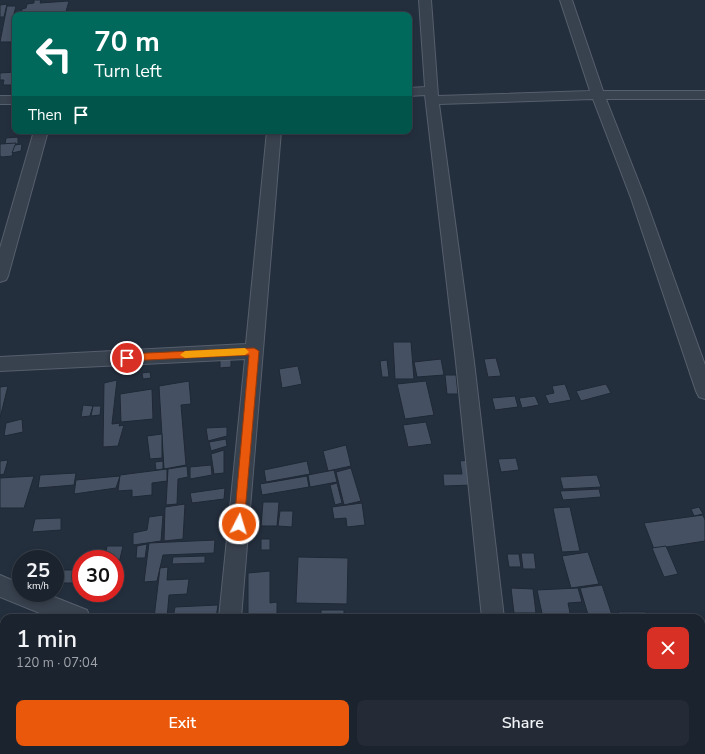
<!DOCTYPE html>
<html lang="en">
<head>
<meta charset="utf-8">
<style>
  body { margin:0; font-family:"Nunito Sans",sans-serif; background:#242b36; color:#f1f3f6; height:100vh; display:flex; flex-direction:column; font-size:15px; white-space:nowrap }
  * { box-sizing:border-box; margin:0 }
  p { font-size:13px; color:#a0a4aa }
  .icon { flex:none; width:22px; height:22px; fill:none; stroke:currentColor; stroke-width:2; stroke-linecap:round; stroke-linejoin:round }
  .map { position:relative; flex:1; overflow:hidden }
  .sheet { position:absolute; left:0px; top:614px; width:705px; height:140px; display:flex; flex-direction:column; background:#1b232e; border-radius:12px 12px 0 0; box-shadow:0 2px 6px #0003,0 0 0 1px #39404a }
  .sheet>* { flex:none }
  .guide { position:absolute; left:12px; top:12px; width:400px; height:122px; border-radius:8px; box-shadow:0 2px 6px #0003,0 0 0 1px #39404a; background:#00695c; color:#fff; overflow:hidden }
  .speed { position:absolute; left:12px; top:550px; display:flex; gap:8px; font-size:20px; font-weight:700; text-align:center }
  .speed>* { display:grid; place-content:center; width:52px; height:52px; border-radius:50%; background:#1b232e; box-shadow:0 2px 6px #0003,0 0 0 1px #39404a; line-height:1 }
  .speed small { font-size:10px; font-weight:400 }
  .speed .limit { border:6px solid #d22; background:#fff; color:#111 }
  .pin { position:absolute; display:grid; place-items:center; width:34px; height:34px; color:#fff; margin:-17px; border:2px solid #fff; border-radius:50%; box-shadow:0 1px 4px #0007 }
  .me { position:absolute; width:44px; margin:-22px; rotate:5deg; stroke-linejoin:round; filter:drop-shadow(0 0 3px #0008) }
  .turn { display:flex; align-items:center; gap:14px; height:84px; padding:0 16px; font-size:18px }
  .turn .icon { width:52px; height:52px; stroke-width:2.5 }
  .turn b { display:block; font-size:28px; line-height:34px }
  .then { display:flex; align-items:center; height:38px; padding:0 16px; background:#0003; gap:8px; font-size:15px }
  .round { display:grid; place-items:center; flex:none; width:42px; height:42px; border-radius:8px; background:#242b36 }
  .headline { display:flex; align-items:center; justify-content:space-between; height:68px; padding:0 16px }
  h1 { font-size:24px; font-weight:600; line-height:30px }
  .primary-button { display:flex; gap:8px; margin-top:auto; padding:8px 16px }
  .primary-button a { flex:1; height:46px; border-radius:8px; background:#ea580c; color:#fff; font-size:16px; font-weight:600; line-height:46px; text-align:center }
  .primary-button a+a { background:#242b36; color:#f1f3f6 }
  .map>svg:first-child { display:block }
</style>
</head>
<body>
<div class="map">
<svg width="705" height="754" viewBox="0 0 705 754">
  <rect width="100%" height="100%" fill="#242f3e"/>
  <g fill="#455162" stroke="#1f2835">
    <path d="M34,0H41L40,3L69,1L65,15H21L22,9L26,8L27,4L34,3Z"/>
    <path d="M7,4L4,17H0V5Z"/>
    <path d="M7,6H16L12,22L15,21V28H12V32L15,33V34L13,42H0Z"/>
    <path d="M15,72V85H3L4,80H0V73Z"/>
    <path d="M18,137V144H5L6,138Z"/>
    <path d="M16,143L12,156L2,157L0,156V144Z"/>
    <path d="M22,144L21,151L12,153L15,145Z"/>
    <path d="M393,342H411L414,379H395Z"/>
    <path d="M231,358V367L220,368V359Z"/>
    <path d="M496,358L501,376L488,377L484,359Z"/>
    <path d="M441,359L444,375L417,377L414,362Z"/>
    <path d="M387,360L389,377H382L380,361Z"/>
    <path d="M298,366L302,384L282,388L279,369Z"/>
    <path d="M150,372L151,378L143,379L142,373Z"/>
    <path d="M445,375H456L458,394H447Z"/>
    <path d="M117,380L112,424L120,423L119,426L124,425L118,446L103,447L104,383Z"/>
    <path d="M189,381L191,404L181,405L186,465L164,469L159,386Z"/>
    <path d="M426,381L434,415L405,419L397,384Z"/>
    <path d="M565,384L571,400L549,404L545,395L554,393L552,386Z"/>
    <path d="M606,384L611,393L581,401L576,391Z"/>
    <path d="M8,386L0,418V387Z"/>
    <path d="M152,389L153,419L121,422L120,394Z"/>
    <path d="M515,396L518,407L495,410L492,398Z"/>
    <path d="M535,396L539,405L522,408L519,398Z"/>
    <path d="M83,405L93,406L90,416L81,417Z"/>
    <path d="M93,406H101L100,415L91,416Z"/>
    <path d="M22,419L23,432L4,436L6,423Z"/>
    <path d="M426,422L432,444L408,447L403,425Z"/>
    <path d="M227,427V436L208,441L206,428Z"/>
    <path d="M162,434V458L150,459L147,436Z"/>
    <path d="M226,439L227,446L211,451L209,442Z"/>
    <path d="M346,445L351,466L328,471L323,451Z"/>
    <path d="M224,450V473L214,474L211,454Z"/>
    <path d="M516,458L519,470L501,472L498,459Z"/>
    <path d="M8,460L4,474L0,475V461Z"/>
    <path d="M469,460L472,485L444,486L443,474H462L460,461Z"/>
    <path d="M163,461V469L156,470L155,462Z"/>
    <path d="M307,461L310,474L266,482L264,470Z"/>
    <path d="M211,465L212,475L190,479V467Z"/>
    <path d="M187,466L188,477L178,479L177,504L166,505L168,469Z"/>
    <path d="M351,468L361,501L344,505L336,472Z"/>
    <path d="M167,469V481L152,483V495L132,497V490L118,491L120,475Z"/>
    <path d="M334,470L337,482L310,487L308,475Z"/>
    <path d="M76,473L74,485L38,488L40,475Z"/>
    <path d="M597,475L601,487L563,489L560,477Z"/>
    <path d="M34,476L24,508H0V478Z"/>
    <path d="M120,476L116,488L74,494L76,480Z"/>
    <path d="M307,476L309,487L262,495L260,484Z"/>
    <path d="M337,483L342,503L335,505L330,485Z"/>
    <path d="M225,488L224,499L192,503L190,493Z"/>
    <path d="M599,489L601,497L563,500L560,491Z"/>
    <path d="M263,502H279L277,526H261Z"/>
    <path d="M362,503L365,525L347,527L346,518L334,519L332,507Z"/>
    <path d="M185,504L183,539L164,541L165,507Z"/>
    <path d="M570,507L580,551L562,552L553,508Z"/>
    <path d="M699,507L703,514L694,516L691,509Z"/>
    <path d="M280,511H293L292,527L278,526Z"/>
    <path d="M163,515L161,541L133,545V533L147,530L149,517Z"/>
    <path d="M703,515L705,520V541L654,549L644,523Z"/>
    <path d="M61,518V530L32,532L35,519Z"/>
    <rect x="261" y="539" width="9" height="11"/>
    <path d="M215,540L214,553L163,555L157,581L144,582L149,543Z"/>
    <path d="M147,544L145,558H136L137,546Z"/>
    <path d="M107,546H123L115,580V559H95L97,551L106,552Z"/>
    <path d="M666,546L678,574L664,577L652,548Z"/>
    <path d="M588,552L599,584L571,588L562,556Z"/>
    <path d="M521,553H534L536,569H523Z"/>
    <path d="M507,554H519L521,567H509Z"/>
    <path d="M205,556V563L172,564L173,557Z"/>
    <path d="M298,557L348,558L347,604L296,603Z"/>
    <path d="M168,567L167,580L189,579L187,594L169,595L167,618H154L160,568Z"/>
    <path d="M62,570H78L75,583H59Z"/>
    <path d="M270,571V603L277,602V616L270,617V618H248V573Z"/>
    <path d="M602,585L613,618H589L580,588Z"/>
    <path d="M511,588L533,589L536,613H514Z"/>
    <path d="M578,588L582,602L568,603L571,618H543L537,590Z"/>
    <path d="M218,605L216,618H173L175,607Z"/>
    <rect x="321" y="610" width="23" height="8"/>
    <path d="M618,612H646L648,618H620Z"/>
    <path d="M705,674V696L701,683V675Z"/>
    <path d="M701,707H705V723L701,724Z"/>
  </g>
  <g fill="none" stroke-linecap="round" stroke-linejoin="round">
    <defs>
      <g id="minor">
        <path d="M419,0H431L438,96L590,91L560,0H572L603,91H705V99H606L645,198L705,365V399L699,397L696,391L631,198L593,99L439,104L474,362L504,618H482L456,362L425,95L409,96V88L425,87Z"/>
        <rect x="0" y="96" width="15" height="8"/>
        <path d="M34,131H48L8,276L6,280L0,282V248Z"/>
        <path d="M267,131H281L241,618H219L245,359L0,371V357L246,344Z"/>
        <path d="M0,575L21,584V593H44L87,610L90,618H52L0,597Z"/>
        <rect x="701" y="717" width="4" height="24"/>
        <path d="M237,750H264L265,754H239Z"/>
        <path d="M439,750H534L532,754H438Z"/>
      </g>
    </defs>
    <use href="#minor" stroke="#565f6c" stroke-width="2"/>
    <use href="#minor" fill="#38414e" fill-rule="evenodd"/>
  </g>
  <path fill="#ea580c" stroke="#983908" d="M254,348L259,351L244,524L242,527L239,529L235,527L234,524L249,355L127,361L123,358L127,354Z"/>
  <path fill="#f59e0b" d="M245,348L249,352L245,355L185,358L180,355L185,351Z"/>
</svg>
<div class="speed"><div>25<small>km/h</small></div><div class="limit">30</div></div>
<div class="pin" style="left:127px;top:358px;background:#d93025"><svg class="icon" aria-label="arrive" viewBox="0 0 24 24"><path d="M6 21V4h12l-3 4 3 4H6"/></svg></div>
<svg class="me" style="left:239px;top:524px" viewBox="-20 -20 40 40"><circle r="17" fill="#ea580c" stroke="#fff" stroke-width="3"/><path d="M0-11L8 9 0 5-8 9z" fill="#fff"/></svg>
<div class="guide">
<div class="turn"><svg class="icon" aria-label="left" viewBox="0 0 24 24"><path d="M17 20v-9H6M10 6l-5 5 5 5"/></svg><div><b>70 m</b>Turn left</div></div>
<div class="then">Then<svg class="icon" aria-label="arrive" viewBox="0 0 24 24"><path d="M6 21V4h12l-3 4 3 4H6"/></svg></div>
</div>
<section class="sheet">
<div class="headline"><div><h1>1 min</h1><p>120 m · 07:04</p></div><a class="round" style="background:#d93025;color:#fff"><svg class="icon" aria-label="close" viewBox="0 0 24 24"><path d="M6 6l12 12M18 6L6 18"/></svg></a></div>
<div class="primary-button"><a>Exit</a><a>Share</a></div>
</section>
</div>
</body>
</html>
